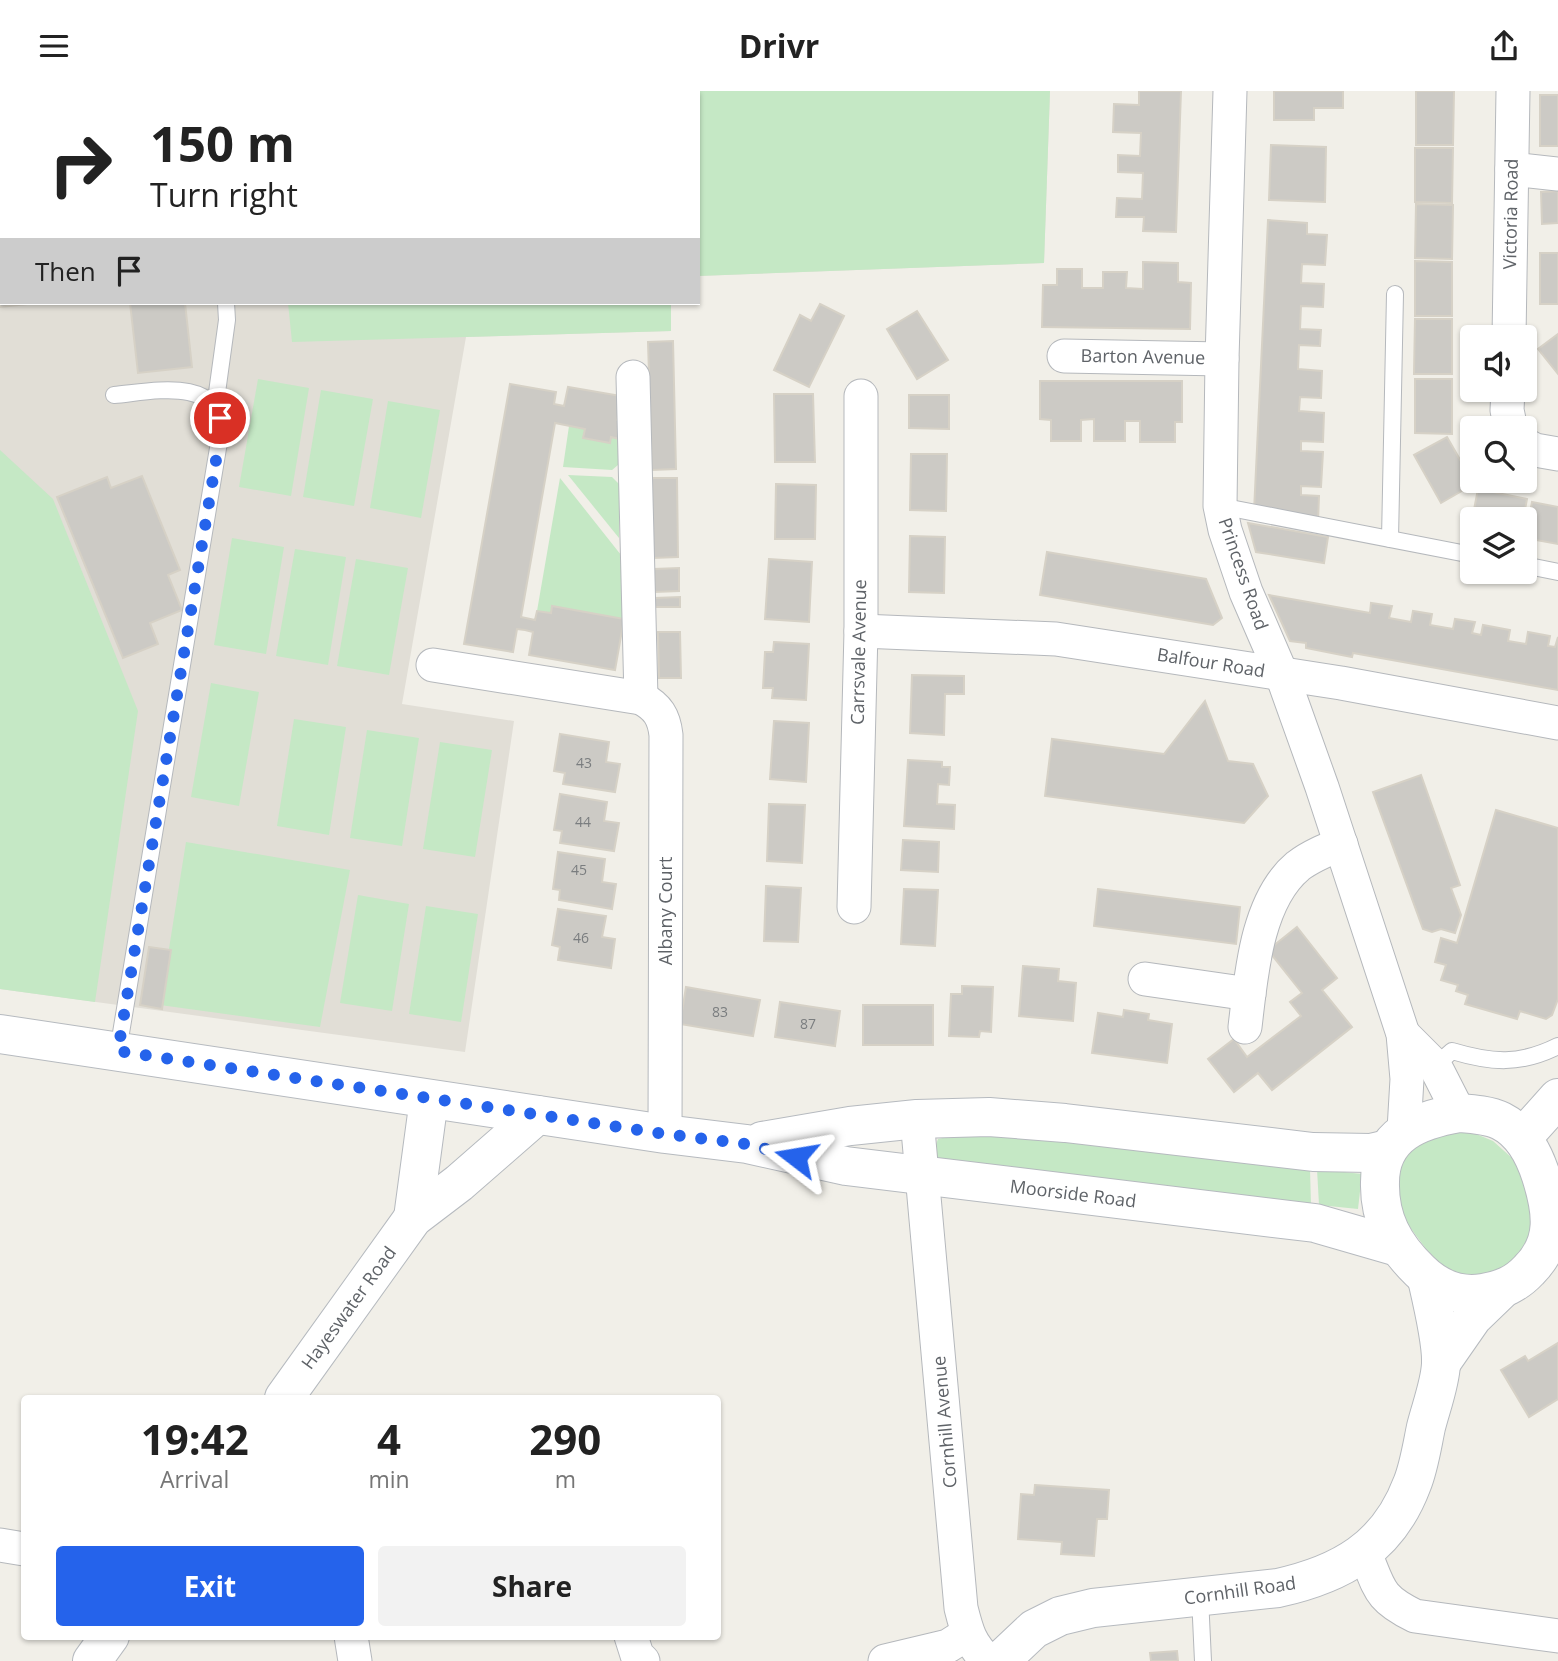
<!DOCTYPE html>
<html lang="en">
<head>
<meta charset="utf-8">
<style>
  body { margin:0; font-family:"Open Sans",sans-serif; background:#f2f2f2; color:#222; height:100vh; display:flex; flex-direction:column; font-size:26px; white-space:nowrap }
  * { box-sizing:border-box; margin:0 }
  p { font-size:23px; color:#767676 }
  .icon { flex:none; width:38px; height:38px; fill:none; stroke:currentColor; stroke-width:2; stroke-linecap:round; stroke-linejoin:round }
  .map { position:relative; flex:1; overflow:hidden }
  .side { position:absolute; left:21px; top:1304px; width:700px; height:245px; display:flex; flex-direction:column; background:#fff; border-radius:7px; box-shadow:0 2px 5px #0004 }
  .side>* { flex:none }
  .guide { position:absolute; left:0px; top:0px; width:700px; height:214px; box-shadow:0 2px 5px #0004; background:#fff; color:#222; overflow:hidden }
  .fabs { position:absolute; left:1460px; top:234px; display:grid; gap:14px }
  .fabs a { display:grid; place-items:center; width:77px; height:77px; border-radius:7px; background:#fff; box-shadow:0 2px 5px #0004; font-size:35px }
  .pin { position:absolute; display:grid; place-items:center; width:60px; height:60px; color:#fff; margin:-30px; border:4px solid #fff; border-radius:50%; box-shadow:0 2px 7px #0007 }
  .me { position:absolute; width:77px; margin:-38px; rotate:284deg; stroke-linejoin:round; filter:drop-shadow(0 0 5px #0008) }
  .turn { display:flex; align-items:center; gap:24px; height:147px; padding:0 35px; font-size:32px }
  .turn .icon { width:91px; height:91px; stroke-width:2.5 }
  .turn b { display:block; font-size:49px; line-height:60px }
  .then { display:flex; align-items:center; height:66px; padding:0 35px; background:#0003; gap:14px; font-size:26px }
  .eta { display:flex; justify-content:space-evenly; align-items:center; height:119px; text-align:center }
  .eta b { font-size:42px; font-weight:700; line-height:49px }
  .cta { display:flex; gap:14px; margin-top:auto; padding:14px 35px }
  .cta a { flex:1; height:80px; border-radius:7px; background:#2563eb; color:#fff; font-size:28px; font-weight:700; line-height:80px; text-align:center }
  .cta a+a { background:#f2f2f2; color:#222 }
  header { display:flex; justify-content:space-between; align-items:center; height:91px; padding:0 35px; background:#fff; font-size:32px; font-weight:700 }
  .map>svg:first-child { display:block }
</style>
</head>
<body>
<header><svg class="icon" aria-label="menu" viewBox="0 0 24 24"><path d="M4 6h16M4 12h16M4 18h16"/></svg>Drivr<svg class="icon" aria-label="share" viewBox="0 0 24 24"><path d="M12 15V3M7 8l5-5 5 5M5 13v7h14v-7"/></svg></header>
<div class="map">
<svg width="1558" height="1570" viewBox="0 0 1558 1570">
  <rect width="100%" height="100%" fill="#f1efe8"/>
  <path fill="#e1ded6" d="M0,0H1050L1044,172L698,185V2H2V212H671V240L466,246L402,613L514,630L465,961L0,898Z"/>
  <g fill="#c5e8c5">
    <path d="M266,0H1050L1044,172L698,185V2Z"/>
    <path d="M288,212H671V240L292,251Z"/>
    <path d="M258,288L309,297L291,405L239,396Z"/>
    <path d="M321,299L373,308L354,415L303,406Z"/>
    <path d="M388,310L440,319L421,427L370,417Z"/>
    <path d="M569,335L585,338L583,347L610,352L611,346L619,348L618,374L612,379L563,376Z"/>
    <path d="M0,359L53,408L138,620L95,911L0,898Z"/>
    <path d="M568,384L612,386L619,393V447Z"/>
    <path d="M560,387L621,464L624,528L552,515L551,522L537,520Z"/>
    <path d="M232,447L284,456L266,563L214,554Z"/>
    <path d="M295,458L346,466L328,574L276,565Z"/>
    <path d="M356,468L408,477L389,584L337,575Z"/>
    <path d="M211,592L259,601L239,715L191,706Z"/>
    <path d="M294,628L346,636L329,744L277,735Z"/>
    <path d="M367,639L419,647L402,755L350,747Z"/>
    <path d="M440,651L492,659L475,766L423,758Z"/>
    <path d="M186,751L350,779L320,936L160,914Z"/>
    <path d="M358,804L409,813L392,920L340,912Z"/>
    <path d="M426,815L478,823L461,931L409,923Z"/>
    <path d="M1469,1040L1493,1050L1512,1067L1525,1090L1533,1132L1525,1158L1505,1178L1472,1187L1456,1183L1441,1173L1426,1158L1406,1131L1397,1102L1401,1072L1408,1060L1430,1044Z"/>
    <path d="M970,1041L1310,1078L1311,1114L940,1072L934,1059L938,1048Z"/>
    <path d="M1317,1078L1362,1083L1358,1118L1319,1114Z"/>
  </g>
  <g fill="#cccac5" stroke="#d6d1c6" stroke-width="2">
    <path d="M0,0H161L162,2H2L0,81Z"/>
    <path d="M1139,0H1181L1176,141L1143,140L1144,126H1116L1117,107L1142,108L1143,82L1118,81V64L1140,65L1141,42L1113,41L1114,13L1139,14Z"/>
    <path d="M1274,0H1343V17H1314V29H1274Z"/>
    <path d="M1416,0H1454L1453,54H1416Z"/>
    <rect x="1540" y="4" width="18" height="51"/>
    <path d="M1271,54L1326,56L1325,111L1269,109Z"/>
    <path d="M1415,57H1453L1452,112L1415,111Z"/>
    <path d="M1558,100V132L1542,133L1541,101Z"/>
    <path d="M1416,113L1453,114L1452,168L1415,167Z"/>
    <path d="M0,117H2V212H37L0,216Z"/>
    <path d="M1268,129L1307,132V143L1327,144L1325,174L1302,173L1301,192L1324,193L1323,216L1301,215L1300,238L1321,239L1320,255L1299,254L1298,278L1322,280L1321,307L1300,306L1299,320L1324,322L1323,351L1301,350V360L1323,361L1321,396L1301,395V404L1319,405L1318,431L1254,420Z"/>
    <rect x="1540" y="162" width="18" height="51"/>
    <path d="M1415,170L1452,171V225H1415Z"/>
    <path d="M1143,171L1178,172V191L1191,192L1190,238L1042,236L1043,194H1057V178H1082V197H1103V181H1127L1126,197L1143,198Z"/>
    <path d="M130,212H185L192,276L138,282Z"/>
    <path d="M820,213L844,225L809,296L774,279L800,224L811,230Z"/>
    <path d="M917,220L948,269L917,288L887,238Z"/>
    <path d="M1415,228H1452V283H1414Z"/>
    <path d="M1558,243V283L1538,258Z"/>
    <path d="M673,250L676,378L652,379L648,251Z"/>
    <path d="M1415,288H1452V343L1415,342Z"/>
    <path d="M1040,290H1182V331H1175V351H1140V330H1125V350H1094V328L1081,329V350H1051V329L1040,328Z"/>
    <path d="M510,293L556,301L554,313L564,315L568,296L621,305L617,329L622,330L619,348L611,346L610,352L583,347L585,338L555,332L521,526L535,529L537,520L551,522L552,515L624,528L615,579L529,564L533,541L525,539L517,538L513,561L464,553Z"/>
    <path d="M774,303H813L815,371H775Z"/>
    <path d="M909,304H949V338L909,337Z"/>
    <path d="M1447,346L1474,393L1441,412L1414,364Z"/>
    <path d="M911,363H947L946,420L910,419Z"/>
    <path d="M142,385L180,479L168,484L182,519L150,532L158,553L123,567L57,406L107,386L111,397Z"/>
    <path d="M652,387H677L678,466L653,467Z"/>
    <path d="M776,393L816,394L815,448H775Z"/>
    <path d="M1478,398L1527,408L1523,429H1472Z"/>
    <path d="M1532,411L1558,416V453L1525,447Z"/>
    <path d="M1248,432L1328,446L1324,472L1256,461Z"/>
    <path d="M910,445L945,446L944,502L909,501Z"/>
    <path d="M1047,461L1206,488L1222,527L1213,534L1040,504Z"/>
    <path d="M769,468L812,471L809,531L765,528Z"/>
    <path d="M679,477V500L655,501L654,478Z"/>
    <path d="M1269,504L1370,522L1371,512L1392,515L1389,527L1411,531L1413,520L1432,523L1430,534L1453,538L1455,528L1475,531L1472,542L1481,544L1483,534L1510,539L1508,550L1526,553L1528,541L1550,545L1548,555L1555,556L1558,546V599L1353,562L1352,566L1306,557V552L1290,550Z"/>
    <path d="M680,506V516H655V507Z"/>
    <path d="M658,541H680L681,587H659Z"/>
    <path d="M774,551L809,553L806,609L772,607L773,597H763L765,561H773Z"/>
    <path d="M912,584L964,585V603H945L944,644L910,642Z"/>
    <path d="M1205,610L1228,670L1253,673L1268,705L1244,732L1045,705L1052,648L1164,663Z"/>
    <path d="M774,630L809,632L806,691L770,688Z"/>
    <path d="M560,643L609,651L606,671L620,673L615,701L563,693L565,682L554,680Z"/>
    <path d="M908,669L942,671V676H950L949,694L938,693L937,713L955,714L954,738L904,735Z"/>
    <path d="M1421,684L1460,794L1451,797L1461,824L1455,842L1441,838L1432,841L1423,838L1373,701Z"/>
    <path d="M560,703L607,711L604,730L619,732L614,760L560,752L562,740L554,739Z"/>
    <path d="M769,713L805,714L802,772L767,770Z"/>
    <path d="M1496,719L1558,737V908L1552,924L1546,928L1520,920L1517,928L1465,913L1468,904L1456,900L1458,894L1441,889L1446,874L1435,871L1441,847L1457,852Z"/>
    <path d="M903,749L939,751L938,781L901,779Z"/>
    <path d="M558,761L605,768L602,791L616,793L612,818L559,809L560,799L553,798Z"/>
    <path d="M766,795L801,797L798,851L764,850Z"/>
    <path d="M904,798L938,799L935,855L901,853Z"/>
    <path d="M1098,798L1240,816L1236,853L1094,835Z"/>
    <path d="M558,818L606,825L602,846L615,848L611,877L558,869L560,856L552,854Z"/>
    <path d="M1297,836L1337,887L1322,899L1352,936L1272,999L1258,982L1234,1001L1208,968L1234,948L1247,966L1301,925L1290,911L1302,902L1268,859Z"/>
    <path d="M149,856L171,859L162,918L140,914Z"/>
    <path d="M1023,875L1059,878L1058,890L1076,892L1073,930L1019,925Z"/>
    <path d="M962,895L993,896L991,941L980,940L979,946L949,945L951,903H962Z"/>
    <path d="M686,896L760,909L753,945L680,933Z"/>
    <path d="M780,911L840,920L835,955L775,946Z"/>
    <rect x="863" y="914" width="70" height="40"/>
    <path d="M1124,919L1149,923L1148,929L1172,933L1167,972L1092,962L1098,922L1123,926Z"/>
    <path d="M1558,1252V1308L1529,1326L1501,1279L1525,1265L1528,1270Z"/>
    <path d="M1035,1394L1109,1399L1107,1428H1097L1094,1465L1061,1463L1062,1451L1018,1448L1021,1403L1034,1404Z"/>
    <path d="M1177,1560L1178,1570H1151L1150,1562Z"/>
  </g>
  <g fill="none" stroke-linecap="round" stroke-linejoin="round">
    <defs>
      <g id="lane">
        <path d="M204,0V2"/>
        <path d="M114,304C150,301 219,284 221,339L118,960"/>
        <path d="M215,316L227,229L226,212"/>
        <path d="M1220,415L1472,464"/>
        <path d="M1390,448L1395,203"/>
        <path d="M1524,474L1558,481"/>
        <path d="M1435,975L1452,960C1492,972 1520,974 1558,955"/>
        <path d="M1200,1506L1203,1570"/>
      </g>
      <g id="street">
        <path d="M1230,0L1222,268L1220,415L1225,439L1246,501L1282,584L1322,696L1403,943L1407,988L1404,1039"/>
        <path d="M1512,78L1558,83"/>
        <path d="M1509,247L1513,0"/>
        <path d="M1064,265L1222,268"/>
        <path d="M633,286L641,607"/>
        <path d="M1508,299L1507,319L1511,338"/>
        <path d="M1524,353L1535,359L1558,363"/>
        <path d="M861,540L1056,548L1341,592L1558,632"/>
        <path d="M433,574L641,607C658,616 664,626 666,644L665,1043"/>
        <path d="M854,816L861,540V305"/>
        <path d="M1145,888L1249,903"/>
        <path d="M1245,936C1251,886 1256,810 1298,775C1311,765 1326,759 1341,753"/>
        <path d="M1403,943L1435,975L1459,1022"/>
        <path d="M917,1028L961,1517C967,1541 970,1553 988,1570"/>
        <path d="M0,1454L24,1458"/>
        <path d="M1365,1462C1380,1498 1378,1507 1415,1525L1558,1545"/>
        <path d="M351,1545L355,1570"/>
        <path d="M631,1545L637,1564L643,1570"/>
        <path d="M885,1570L948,1555L967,1543"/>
      </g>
      <g id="secondary">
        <path d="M0,943L665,1043L747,1053L846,1075L1315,1132L1398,1156"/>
        <path d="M1459,1022C1473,1023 1489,1024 1501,1030C1523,1041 1534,1063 1541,1085C1552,1120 1557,1151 1529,1179C1516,1193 1502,1199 1483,1202C1458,1206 1437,1197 1420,1180C1394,1155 1379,1128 1380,1091C1380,1043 1419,1029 1459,1022Z"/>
        <path d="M1522,1047L1558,1007"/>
        <path d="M762,1050L850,1035L917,1028L989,1026L1065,1032L1313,1061L1371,1062L1388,1058"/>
        <path d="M413,1127L429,1008"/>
        <path d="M1441,1272L1473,1226L1501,1199"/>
        <path d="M284,1307L413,1127L459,1092L537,1024"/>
        <path d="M92,1570L110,1545"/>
        <path d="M1000,1570L1034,1538L1060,1525L1093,1517L1278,1497C1341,1483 1388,1457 1412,1393C1419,1376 1422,1355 1426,1336C1431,1316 1440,1293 1441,1273C1442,1251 1432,1210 1427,1188"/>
      </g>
    </defs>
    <use href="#lane" stroke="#b5b8bc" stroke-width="18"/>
    <use href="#street" stroke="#b5b8bc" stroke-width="35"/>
    <use href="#secondary" stroke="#b6babf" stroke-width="40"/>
    <use href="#lane" stroke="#fff" stroke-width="16"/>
    <use href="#street" stroke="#fff" stroke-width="33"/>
    <use href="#secondary" stroke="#fff" stroke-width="38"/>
  </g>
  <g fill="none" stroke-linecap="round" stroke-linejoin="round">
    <path stroke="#2563eb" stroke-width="12" stroke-dasharray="0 21.6" d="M220,327L221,339L118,960L665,1043L747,1053L796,1066"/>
  </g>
  <g text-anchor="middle" stroke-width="5" stroke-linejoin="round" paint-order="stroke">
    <g font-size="14" fill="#7a7d7f">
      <text x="584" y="677">43</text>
      <text x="583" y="736">44</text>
      <text x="579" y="784">45</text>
      <text x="581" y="852">46</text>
      <text x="720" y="926">83</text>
      <text x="808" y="938">87</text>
    </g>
    <g font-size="18" fill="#5f6368" stroke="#fff">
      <text transform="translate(1511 123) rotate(-89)" y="6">Victoria Road</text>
      <text transform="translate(1143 266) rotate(1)" y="6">Barton Avenue</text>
      <text transform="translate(1243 483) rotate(71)" y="6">Princess Road</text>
      <text transform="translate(859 561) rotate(-89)" y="6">Carrsvale Avenue</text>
      <text transform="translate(1211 572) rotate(9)" y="6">Balfour Road</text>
      <text transform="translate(666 820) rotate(-90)" y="6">Albany Court</text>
      <text transform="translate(1073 1103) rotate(7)" y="6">Moorside Road</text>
      <text transform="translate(349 1217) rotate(-54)" y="6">Hayeswater Road</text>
      <text transform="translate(945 1331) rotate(-95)" y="6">Cornhill Avenue</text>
      <text transform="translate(1240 1500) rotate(-8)" y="6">Cornhill Road</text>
    </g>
  </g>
</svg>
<div class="fabs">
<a><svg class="icon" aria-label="sound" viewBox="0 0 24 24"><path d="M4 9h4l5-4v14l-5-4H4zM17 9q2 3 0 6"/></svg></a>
<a><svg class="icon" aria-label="search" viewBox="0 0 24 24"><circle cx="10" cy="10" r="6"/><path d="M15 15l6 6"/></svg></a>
<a><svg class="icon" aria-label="layers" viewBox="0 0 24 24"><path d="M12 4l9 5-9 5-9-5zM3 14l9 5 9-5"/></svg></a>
</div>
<div class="pin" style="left:220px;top:327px;background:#d93025"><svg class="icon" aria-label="arrive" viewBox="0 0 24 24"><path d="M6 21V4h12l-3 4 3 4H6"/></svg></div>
<svg class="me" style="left:796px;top:1066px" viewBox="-20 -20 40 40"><path d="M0-17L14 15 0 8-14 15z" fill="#2563eb" stroke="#fff" stroke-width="4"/></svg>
<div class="guide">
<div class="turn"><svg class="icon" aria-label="right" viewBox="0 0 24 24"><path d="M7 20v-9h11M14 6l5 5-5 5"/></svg><div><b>150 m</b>Turn right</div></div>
<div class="then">Then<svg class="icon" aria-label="arrive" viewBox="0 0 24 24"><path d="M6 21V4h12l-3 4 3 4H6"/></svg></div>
</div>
<section class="side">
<div class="eta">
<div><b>19:42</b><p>Arrival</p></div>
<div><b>4</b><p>min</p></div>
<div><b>290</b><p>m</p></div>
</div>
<div class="cta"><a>Exit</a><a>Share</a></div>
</section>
</div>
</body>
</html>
